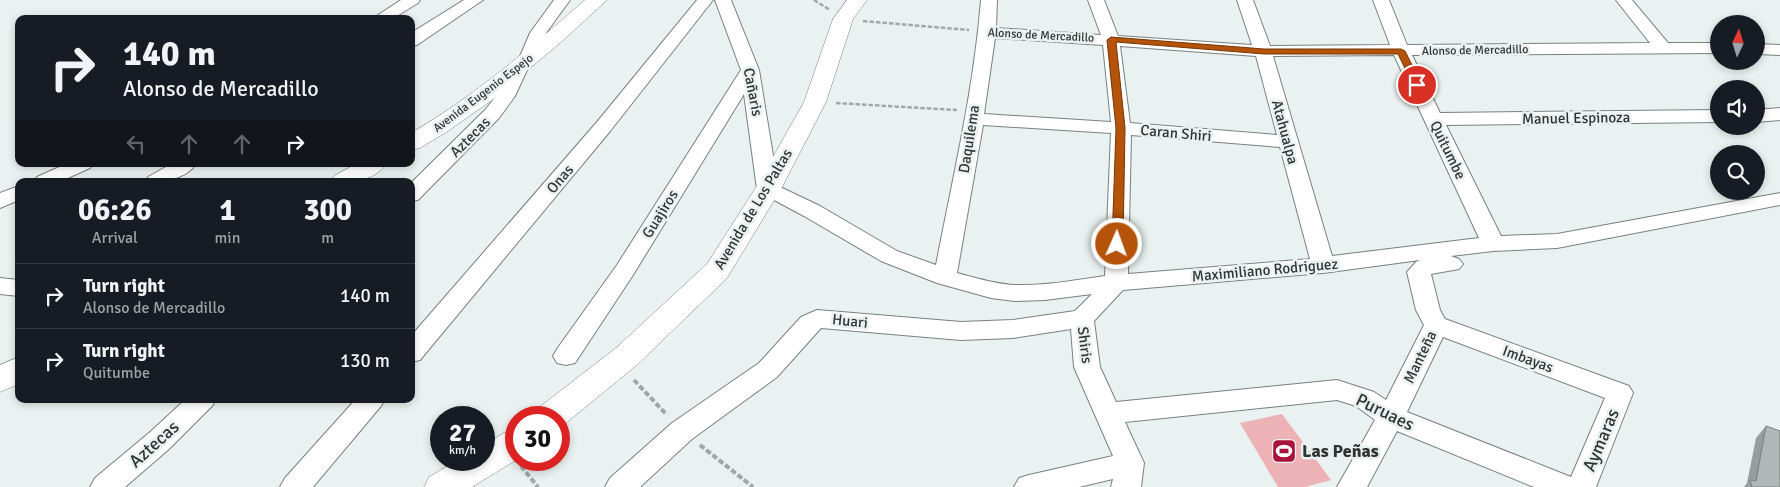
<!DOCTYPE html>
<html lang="en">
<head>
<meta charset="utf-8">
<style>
  body { margin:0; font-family:Signika,sans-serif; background:#20242c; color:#f1f3f6; height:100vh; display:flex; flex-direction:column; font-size:19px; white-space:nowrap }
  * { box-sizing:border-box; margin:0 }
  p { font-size:16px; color:#9ea1a6 }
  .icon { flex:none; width:28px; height:28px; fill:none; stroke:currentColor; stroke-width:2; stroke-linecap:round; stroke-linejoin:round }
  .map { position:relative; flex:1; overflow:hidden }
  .details { position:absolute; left:15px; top:178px; width:400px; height:225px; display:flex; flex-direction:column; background:#171b24; border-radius:10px; box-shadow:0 2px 8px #0003 }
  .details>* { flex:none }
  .banner { position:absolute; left:15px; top:15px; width:400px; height:152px; border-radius:10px; box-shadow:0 2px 8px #0003; background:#171b24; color:#f1f3f6; overflow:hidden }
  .needle { width:32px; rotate:4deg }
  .buttons { position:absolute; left:1710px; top:15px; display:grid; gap:10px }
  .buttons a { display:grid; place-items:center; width:55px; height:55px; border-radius:50%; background:#171b24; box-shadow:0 2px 8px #0003; font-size:25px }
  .speed { position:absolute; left:430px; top:406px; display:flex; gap:10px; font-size:25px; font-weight:700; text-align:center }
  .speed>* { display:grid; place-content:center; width:65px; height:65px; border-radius:50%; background:#171b24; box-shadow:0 2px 8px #0003; line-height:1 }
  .speed small { font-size:12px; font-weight:400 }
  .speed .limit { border:8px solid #d22; background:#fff; color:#111 }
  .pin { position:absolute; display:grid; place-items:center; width:42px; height:42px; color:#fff; margin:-21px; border:2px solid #fff; border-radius:50%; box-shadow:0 1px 5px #0007 }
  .me { position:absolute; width:55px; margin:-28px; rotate:2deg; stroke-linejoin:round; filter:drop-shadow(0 0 4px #0008) }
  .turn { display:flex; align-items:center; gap:18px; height:105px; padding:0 25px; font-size:22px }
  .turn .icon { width:65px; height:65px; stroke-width:2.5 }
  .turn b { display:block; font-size:35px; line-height:42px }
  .lanes { display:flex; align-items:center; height:48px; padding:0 25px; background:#0003; justify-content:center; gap:25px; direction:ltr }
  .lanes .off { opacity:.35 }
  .eta { display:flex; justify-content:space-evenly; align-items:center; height:85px; text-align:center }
  .eta b { font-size:30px; font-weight:700; line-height:35px }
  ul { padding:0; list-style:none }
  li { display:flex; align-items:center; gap:15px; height:65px; padding:0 25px; border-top:1px solid #363941 }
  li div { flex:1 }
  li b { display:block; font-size:19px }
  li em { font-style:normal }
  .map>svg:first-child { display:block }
</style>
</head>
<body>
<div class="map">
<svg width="1780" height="487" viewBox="0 0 1780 487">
  <rect width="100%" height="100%" fill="#e9f2f0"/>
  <path fill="#ecb2b6" d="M1282,414L1331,480L1305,487H1278L1240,423Z"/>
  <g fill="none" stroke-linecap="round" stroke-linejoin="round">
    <defs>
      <g id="minor">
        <path d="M401,0H420L418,3L392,19H372Z"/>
        <path d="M464,0H483L417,45L411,46V33Z"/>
        <path d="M554,0H570L546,33L533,65L527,66L521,65L518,61L530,33Z"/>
        <path d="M697,0H713L611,130L420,360L411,362V336L597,122Z"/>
        <path d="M715,0H731L759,70L778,186L820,206L897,251L936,265C953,177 974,89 981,0H997L996,28L1101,35L1088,0H1104L1118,36L1252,45L1237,0H1253L1270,46L1390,45L1373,0H1389L1407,45L1650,43L1616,0H1632L1668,43H1719V53L1412,55L1440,113L1719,110V122L1446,125L1501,236L1557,234L1780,193V205L1557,248L1493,251L1451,256L1459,259L1463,264L1459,269L1431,274L1440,310L1445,319L1629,386L1633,393L1596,487H1534L1397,431L1367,487H1337L1375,420L1356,406L1337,400L1125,422L1144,463L1141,487H1111L1113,479L1079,487H1014L1019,478L1029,475L1113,456L1074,367L1071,329L1013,338L961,340L821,328L777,377L692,439L640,487H605L610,478L672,423L759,363L801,317L817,310L961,322L1013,320L1075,311L1092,294L1045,300L1015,301L991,298L937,283L881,261L804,216L761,193L757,189L744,94L633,275L575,363L566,365L557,363L553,356L557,349L617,265L741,70ZM995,38L1103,45L1111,122L984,114ZM1120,46L1256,56L1277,135L1130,123ZM1394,55L1479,238L1332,256L1273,56ZM983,125L1111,133L1105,276C1075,280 1045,286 1015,285C995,284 976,278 957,273ZM1131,135L1280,147L1310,259L1128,274ZM1420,260L1416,262L1407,272L1416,310L1424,325L1386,400L1374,392L1337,380L1116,402L1100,367L1094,321L1123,290L1323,273ZM1443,337L1605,398L1571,477L1407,412Z"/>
        <path d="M1756,44L1780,45V55L1756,54Z"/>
        <path d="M518,65L524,66L527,70L515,96L499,118L418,200L411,201V183L485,110L497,95L512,66Z"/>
        <path d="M1780,108V120L1756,122V110Z"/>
        <path d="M66,164H93L90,168L61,181H34L37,177Z"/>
        <path d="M171,164H196C185,180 162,182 145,181L148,177Z"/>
        <path d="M19,186V200L0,208V193Z"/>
        <path d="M0,278L19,280V296L0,294Z"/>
        <path d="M186,399H216L212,406L169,449L125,487H90L95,478L149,433Z"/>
        <path d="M356,399H385L381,406L313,487H280L285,478Z"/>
      </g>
      <g id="major">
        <path d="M585,0H607L560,43L492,100L445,133L420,148L411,150V133C475,96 530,48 585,0Z"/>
        <path d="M847,0H867L853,19L826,102L781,189L727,278L638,364L561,427L559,428V418H533L537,409L616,348L707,264L755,189L804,102L833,19Z"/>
        <path d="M356,164H386C374,182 350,182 330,181L334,176Z"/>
        <path d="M19,357V384L0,392V365Z"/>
        <path d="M516,429V460L472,487H424L429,477L458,460H484V445L504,433Z"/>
      </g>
    </defs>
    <use href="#minor" stroke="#78817f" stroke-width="2"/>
    <use href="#major" stroke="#78817f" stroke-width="1"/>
    <g stroke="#a0a7a5" stroke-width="2.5" stroke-dasharray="4.5 2" stroke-linecap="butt">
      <path d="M814,0L830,10"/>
      <path d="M863,21L969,30"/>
      <path d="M836,103L957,110"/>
    </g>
    <g stroke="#a0a7a5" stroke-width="4" stroke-dasharray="5.5 2.5" stroke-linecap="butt">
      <path d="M634,380L667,415"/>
      <path d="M700,445L753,487"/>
      <path d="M521,466L538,487"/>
    </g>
    <use href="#minor" fill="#fff" fill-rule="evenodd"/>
    <use href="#major" fill="#fff" fill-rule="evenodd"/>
  </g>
  <path fill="#969e9d" d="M1766,426L1780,487H1744L1747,483L1756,438Z"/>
  <path fill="#afb8b6" stroke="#7a817f" d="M1766,426L1780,431V487H1752L1750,480L1756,481Z"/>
  <path fill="#b45309" stroke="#753606" d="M1111,37L1264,49H1401L1405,51L1422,85L1420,87H1414L1398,54H1264L1116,42L1125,128L1123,244L1117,248L1112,244L1116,128L1107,40Z"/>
  <defs>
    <symbol id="stadium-square" viewBox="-11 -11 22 22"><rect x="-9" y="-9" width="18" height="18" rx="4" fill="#a9123b" stroke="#e9f2f0"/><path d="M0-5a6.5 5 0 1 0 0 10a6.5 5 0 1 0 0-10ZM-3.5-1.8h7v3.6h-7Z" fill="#fff"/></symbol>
  </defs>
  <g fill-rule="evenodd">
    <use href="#stadium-square" x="1270" y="437" width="28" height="28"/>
  </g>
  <g text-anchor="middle" stroke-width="5" stroke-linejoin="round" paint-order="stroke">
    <g font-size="12" fill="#313433" stroke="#e9f2f0">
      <text transform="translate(1041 35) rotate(3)" y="4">Alonso de Mercadillo</text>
      <text transform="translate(1475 50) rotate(-1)" y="4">Alonso de Mercadillo</text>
      <text transform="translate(483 93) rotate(-37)" y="4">Avenida Eugenio Espejo</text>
    </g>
    <g font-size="15" fill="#313433" stroke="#e9f2f0">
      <text transform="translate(753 92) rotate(79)" y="5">Cañaris</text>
      <text transform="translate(1576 118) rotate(-1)" y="5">Manuel Espinoza</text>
      <text transform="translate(1285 132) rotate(75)" y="5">Atahualpa</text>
      <text transform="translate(1176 133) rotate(5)" y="5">Caran Shiri</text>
      <text transform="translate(470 137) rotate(-45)" y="5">Aztecas</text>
      <text transform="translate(969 139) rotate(-81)" y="5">Daquilema</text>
      <text transform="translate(1448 150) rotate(64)" y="5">Quitumbe</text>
      <text transform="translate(560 179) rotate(-50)" y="5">Onas</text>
      <text transform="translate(753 209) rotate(-59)" y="5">Avenida de Los Paltas</text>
      <text transform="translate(660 214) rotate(-58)" y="5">Guajiros</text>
      <text transform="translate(1265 270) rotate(-5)" y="5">Maximiliano Rodriguez</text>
      <text transform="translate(850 321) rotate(6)" y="5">Huari</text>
      <text transform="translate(1085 345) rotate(83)" y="5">Shiris</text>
      <text transform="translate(1420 357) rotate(-64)" y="5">Manteña</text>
      <text transform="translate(1528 359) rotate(20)" y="5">Imbayas</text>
    </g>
    <g font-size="18" fill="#313433" stroke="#e9f2f0">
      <text transform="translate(1385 412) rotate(26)" y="6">Puruaes</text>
      <text transform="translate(1601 440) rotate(-67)" y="6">Aymaras</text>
      <text transform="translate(154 444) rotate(-42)" y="6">Aztecas</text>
    </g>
    <g font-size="18" font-weight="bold" fill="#313433" stroke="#e9f2f0" text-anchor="start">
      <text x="1302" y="457">Las Peñas</text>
    </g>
  </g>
</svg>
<div class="buttons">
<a><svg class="needle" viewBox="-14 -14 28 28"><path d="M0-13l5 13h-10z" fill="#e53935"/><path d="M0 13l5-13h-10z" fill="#9ea1a6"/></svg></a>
<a><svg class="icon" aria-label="sound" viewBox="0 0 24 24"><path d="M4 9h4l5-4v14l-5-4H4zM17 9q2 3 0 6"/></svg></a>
<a><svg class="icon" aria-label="search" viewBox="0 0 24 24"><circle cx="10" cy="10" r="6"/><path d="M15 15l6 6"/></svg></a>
</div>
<div class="speed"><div>27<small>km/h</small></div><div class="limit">30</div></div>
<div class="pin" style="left:1417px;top:85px;background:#d93025"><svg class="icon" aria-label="arrive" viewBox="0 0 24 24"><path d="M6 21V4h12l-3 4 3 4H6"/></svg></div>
<svg class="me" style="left:1117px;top:244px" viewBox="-20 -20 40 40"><circle r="17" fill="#b45309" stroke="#fff" stroke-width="3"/><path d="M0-11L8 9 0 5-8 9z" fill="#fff"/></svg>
<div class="banner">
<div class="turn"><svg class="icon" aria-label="right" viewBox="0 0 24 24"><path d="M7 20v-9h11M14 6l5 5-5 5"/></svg><div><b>140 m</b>Alonso de Mercadillo</div></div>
<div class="lanes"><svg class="icon off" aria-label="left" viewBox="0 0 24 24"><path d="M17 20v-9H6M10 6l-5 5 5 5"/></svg><svg class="icon off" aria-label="ahead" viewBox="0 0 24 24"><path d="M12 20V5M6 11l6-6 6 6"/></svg><svg class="icon off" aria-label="ahead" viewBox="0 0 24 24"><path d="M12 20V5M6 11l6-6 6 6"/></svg><svg class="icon" aria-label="right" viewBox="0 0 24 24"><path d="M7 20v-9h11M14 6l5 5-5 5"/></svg></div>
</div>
<section class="details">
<div class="eta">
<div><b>06:26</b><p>Arrival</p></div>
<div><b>1</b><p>min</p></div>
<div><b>300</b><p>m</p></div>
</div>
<ul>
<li><svg class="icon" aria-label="right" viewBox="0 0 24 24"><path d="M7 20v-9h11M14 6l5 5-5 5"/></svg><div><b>Turn right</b><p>Alonso de Mercadillo</p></div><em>140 m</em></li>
<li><svg class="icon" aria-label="right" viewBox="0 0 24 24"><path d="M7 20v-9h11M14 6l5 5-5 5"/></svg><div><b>Turn right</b><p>Quitumbe</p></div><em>130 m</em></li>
</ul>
</section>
</div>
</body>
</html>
